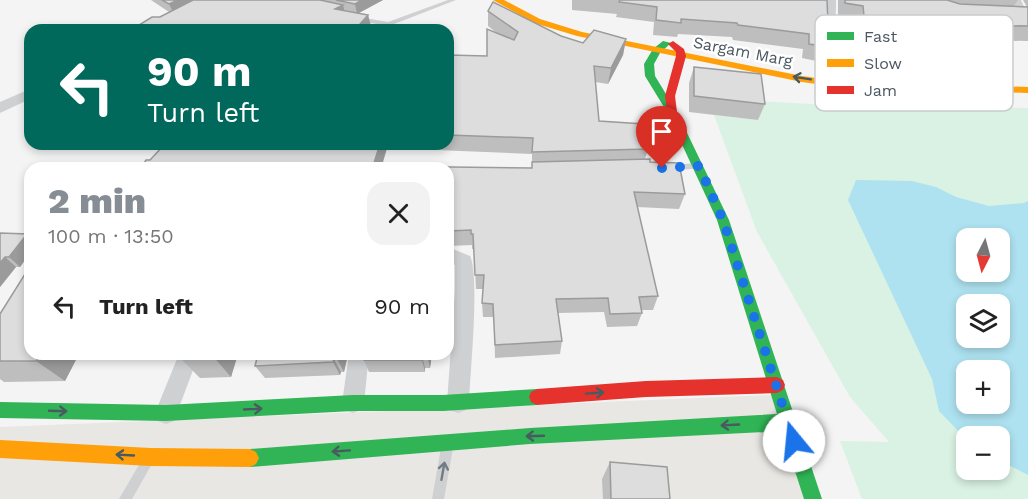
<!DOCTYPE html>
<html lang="en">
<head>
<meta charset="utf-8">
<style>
  body { margin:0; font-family:"Work Sans",sans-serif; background:#f2f2f2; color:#222; height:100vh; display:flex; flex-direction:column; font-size:22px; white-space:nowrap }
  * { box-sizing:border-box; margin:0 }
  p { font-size:20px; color:#767676 }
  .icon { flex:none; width:33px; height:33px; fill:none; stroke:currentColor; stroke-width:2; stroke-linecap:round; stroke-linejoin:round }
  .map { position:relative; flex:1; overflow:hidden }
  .details { position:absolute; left:24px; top:162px; width:430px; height:198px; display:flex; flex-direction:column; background:#fff; border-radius:18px; box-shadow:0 3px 9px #0003 }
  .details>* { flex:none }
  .top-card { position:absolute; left:24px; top:24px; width:430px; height:126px; border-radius:18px; box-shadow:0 3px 9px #0003; background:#00695c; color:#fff; overflow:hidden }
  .needle { width:39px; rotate:186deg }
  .tools { position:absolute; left:956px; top:228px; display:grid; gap:12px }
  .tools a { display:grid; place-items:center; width:54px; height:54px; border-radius:12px; background:#fff; box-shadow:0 3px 9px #0003; font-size:30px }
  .pin { position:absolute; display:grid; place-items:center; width:51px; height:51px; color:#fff; margin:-62px -26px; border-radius:50% 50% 50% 0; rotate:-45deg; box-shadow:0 0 6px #0007 }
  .pin .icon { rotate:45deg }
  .me { position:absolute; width:66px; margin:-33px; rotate:343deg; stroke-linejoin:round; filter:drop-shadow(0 0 4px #0008) }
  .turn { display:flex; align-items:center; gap:21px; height:126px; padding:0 24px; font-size:27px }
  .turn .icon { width:78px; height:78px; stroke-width:2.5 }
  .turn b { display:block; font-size:42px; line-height:51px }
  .round { display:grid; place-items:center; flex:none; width:63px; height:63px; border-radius:18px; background:#f2f2f2 }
  .summary { display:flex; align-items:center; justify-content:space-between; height:102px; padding:0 24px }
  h1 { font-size:36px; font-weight:800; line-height:45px; color:#868d94 }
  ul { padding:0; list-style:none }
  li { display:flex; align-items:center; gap:18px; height:84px; padding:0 24px }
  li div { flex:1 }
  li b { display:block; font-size:22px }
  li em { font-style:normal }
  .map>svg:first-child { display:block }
</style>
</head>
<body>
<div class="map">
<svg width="1028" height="499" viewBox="0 0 1028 499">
  <rect width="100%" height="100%" fill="#f4f4f4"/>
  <path fill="#e8e7e3" d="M773,395L807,499H0V427Z"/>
  <path fill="#d9f2e3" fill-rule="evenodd" d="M756,101L902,109L913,105L1028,108V499H862L840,441L889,442L850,397L757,232L714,115L758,120ZM966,238H999V272H966ZM966,304H999V338H966ZM966,370H999V404H966ZM966,436H999V470H966Z"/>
  <path fill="#aee2f0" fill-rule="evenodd" d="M856,180L912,181L936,187L956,197L989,206L1024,203L1028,201V475L999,460V436H966V439L939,411L932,379L848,200ZM966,238H999V272H966ZM966,304H999V338H966ZM966,370H999V404H966Z"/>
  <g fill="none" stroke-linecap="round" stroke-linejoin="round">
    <g fill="#ced0d2" fill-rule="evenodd">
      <path d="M448,0H456L389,26L359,21L356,19L359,17L388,22Z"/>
      <path d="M699,163L703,166L702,168L668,171L664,168L668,165Z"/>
      <path d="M447,442L451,444L453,448L444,499H432L441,448L443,444Z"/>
      <path d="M147,456L151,458L153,462L132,499H119L143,458Z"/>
    </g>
    <g fill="#ced0d2" fill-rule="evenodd">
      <path d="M824,0H836L835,56L845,84L838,88C816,83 823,18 824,0Z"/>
      <path d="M1009,0H1021L1026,11L1019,19H998V13L1014,10Z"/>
      <path d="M30,89V99L0,113V102Z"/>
      <path d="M448,247L470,256C480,275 470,375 469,403L466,410L458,413L450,410L447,403L455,290V265L448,262Z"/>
      <path d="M179,354H199L174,421L166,424L158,421L155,413Z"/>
      <path d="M349,354H369L364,403L361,410L353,413L345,410L342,403Z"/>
    </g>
    <g fill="#30b455" fill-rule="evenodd">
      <path d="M663,41L671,43L660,53L654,64L655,76L677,112L729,220L822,499H804L782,431L530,444L250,467L244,464L241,458L244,452L250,449L530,428L777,414L717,220L667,112L645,76L644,64L653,49Z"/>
      <path d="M537,389L543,392L545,397L543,402L537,405L443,411H353L166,421L0,418V402L166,405L353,395H443Z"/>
    </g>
    <g fill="#ff9f0a" fill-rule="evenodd">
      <path d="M493,0H504L540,19L582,32L802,76L838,81L1028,87V93L838,87L802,82L577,36L534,23Z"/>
      <path d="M0,440L151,448L250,449L256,452L259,458L256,464L250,467L151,466L0,458Z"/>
    </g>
    <g fill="#e5322d" fill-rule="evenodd">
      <path d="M673,41L684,49L686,56L675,96L677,112L672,115L667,112L665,96L676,56V52L668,44Z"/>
      <path d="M777,377L783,380L785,385L783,390L777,393L646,397L537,405L531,402L529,397L531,392L537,389L646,381Z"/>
    </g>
  </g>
  <g fill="#bebebf" fill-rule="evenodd">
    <path d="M151,0H383L359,13L368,15L372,30H131L169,12Z"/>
    <path d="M572,0H827L829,47L821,62L802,58L803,49L733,40L732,37L678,34L677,37L653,35L654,22L616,17L617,14L572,10Z"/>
    <path d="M838,0H1018L1013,7H1027L1023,0H1028V41L933,40L928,47H867L857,40L856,20L838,18Z"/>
    <path d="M493,2L561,36L583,43L594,30L626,39L623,55L608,84L595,82L599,121L644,124L648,149L645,159H650V162L679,163L685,194L679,209L637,207L658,296L653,310H641L642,313L637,326L607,327L604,312L558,313L562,341L560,354L495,358L494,317H483L482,303L483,289H476L474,249H472V245L448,246V168H141L146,160H150L165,144H448V55L487,56V29L498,34L488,26V11ZM387,148L532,154V168L382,166Z"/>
    <path d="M694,67L765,104L758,120L689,112V83Z"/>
    <path d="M0,233L27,234L30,237V253L20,267H16L0,287Z"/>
    <path d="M0,314L30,354H79L65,381L4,382L0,379Z"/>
    <path d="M127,354H167L164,360L132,359Z"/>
    <path d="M177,354H238L231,377L200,378L177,355Z"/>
    <path d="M348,354L344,372H341L340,375L265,378L255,366Z"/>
    <path d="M432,354L430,368H425V372H369L364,360Z"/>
    <path d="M610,462L670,499H603L602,479Z"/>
  </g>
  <g fill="#9b9b9b">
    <path d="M178,0H205L175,16L169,4Z"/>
    <path d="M362,0H383L357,14L355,4Z"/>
    <path d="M343,5L347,20L335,9Z"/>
    <path d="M368,15L372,30H360V24Z"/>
    <path d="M626,39L623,55L608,84L611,68Z"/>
    <path d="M380,144H386L387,148L381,168L373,166Z"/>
    <path d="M27,234L30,237V253L20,267L9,257Z"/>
    <path d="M5,257L16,267L0,287V263Z"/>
    <path d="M40,354H79L65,381L36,361Z"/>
    <path d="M158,354H167L164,360Z"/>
    <path d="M211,354H238L231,377Z"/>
    <path d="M339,354H348L344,372L337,359Z"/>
    <path d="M427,354H432L430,368L427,355Z"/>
    <path d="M422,355L425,368V372L422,360Z"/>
    <path d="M334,359L341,372L340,375L333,362Z"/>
  </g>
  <g fill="#ddddde" stroke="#9b9b9b" stroke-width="1.5">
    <path d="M162,0H178L169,4Z"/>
    <path d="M193,0H320L343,5L335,9L368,15L360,24L364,25L360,30H131L152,17H160Z"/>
    <path d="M336,0H362L355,4Z"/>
    <path d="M620,0H827L829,47L809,44V34L738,25L737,23L681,19V23L656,20L657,7L619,2Z"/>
    <path d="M845,0H947L960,4L1028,7V26L932,25L938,32H875L865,26L863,6L845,3Z"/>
    <path d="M493,2L561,36L583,43L594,30L626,39L611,68L594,66L599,121L644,124L648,149L532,152L533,138L448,135V55L487,56V29L514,40L518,32L488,11Z"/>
    <path d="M694,67L761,74L765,104L694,96Z"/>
    <path d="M165,144H380L373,166L532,168V162L650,159V162L679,163L685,194L634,192L658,296L639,297L642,313L610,314L608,298L556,299L562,341L495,345L493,304L482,303L484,275H475L473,234H471V230L448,231V168H141L146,160H150Z"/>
    <path d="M0,233L27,234L9,257H5L0,263Z"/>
    <path d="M30,266V354H40L36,361H0V314Z"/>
    <path d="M177,354H211L177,355Z"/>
    <path d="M258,354H339L337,359H334L333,362L255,366Z"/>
    <path d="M364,354H427V355H422V360H364Z"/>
    <path d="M610,462L667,467L670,499H611Z"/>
  </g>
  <defs><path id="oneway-shaft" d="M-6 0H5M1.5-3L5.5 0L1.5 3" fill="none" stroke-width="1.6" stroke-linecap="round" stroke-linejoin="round" transform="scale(1.5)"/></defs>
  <g stroke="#495b60">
    <use href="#oneway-shaft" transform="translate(802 78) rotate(-171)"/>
    <use href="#oneway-shaft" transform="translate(595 393) rotate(-4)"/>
    <use href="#oneway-shaft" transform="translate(253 409) rotate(-3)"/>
    <use href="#oneway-shaft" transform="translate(58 411) rotate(2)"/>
    <use href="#oneway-shaft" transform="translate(730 425) rotate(177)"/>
    <use href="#oneway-shaft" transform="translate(535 436) rotate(178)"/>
    <use href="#oneway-shaft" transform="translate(341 451) rotate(176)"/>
    <use href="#oneway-shaft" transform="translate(125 455) rotate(-177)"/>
  </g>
  <use stroke="#727b83" href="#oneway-shaft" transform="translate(443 471) rotate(-80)"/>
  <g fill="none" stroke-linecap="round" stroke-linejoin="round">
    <path stroke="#1a73e8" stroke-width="10" stroke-dasharray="0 18" d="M662,168L699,166L723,220L794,441"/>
  </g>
  <g text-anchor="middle" stroke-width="5" stroke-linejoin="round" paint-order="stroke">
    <g font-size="16" fill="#4a5661" stroke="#fff">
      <text transform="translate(743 51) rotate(11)" y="6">Sargam Marg</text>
    </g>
  </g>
  <rect x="815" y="15" width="198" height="96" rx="9" fill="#fff" stroke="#c9ccd0" stroke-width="1.5"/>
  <rect x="827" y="32" width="27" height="8" fill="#30b455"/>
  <rect x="827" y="59" width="27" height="8" fill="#ff9f0a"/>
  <rect x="827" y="86" width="27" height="8" fill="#e5322d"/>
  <g font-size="16" fill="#4a5661">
    <text x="864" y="42">Fast</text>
    <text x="864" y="69">Slow</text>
    <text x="864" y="96">Jam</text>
  </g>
</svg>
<div class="tools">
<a><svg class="needle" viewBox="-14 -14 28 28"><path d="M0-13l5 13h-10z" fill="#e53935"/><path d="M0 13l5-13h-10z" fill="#767676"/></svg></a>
<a><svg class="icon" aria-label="layers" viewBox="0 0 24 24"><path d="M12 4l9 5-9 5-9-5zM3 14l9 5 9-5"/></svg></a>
<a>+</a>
<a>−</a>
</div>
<div class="pin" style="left:662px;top:168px;background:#d93025"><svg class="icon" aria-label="arrive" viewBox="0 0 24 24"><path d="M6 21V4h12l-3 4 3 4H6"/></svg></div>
<svg class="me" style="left:794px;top:441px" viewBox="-20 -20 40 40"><circle r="19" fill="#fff"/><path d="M0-13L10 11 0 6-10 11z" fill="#1a73e8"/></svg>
<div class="top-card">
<div class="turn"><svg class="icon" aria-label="left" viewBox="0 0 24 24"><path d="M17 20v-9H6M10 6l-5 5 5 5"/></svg><div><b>90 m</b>Turn left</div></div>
</div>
<section class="details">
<div class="summary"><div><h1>2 min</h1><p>100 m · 13:50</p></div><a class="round"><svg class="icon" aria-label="close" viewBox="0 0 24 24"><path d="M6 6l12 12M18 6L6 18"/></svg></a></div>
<ul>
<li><svg class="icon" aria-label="left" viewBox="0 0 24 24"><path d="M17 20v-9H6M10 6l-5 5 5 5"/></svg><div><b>Turn left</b></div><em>90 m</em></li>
</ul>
</section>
</div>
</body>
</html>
